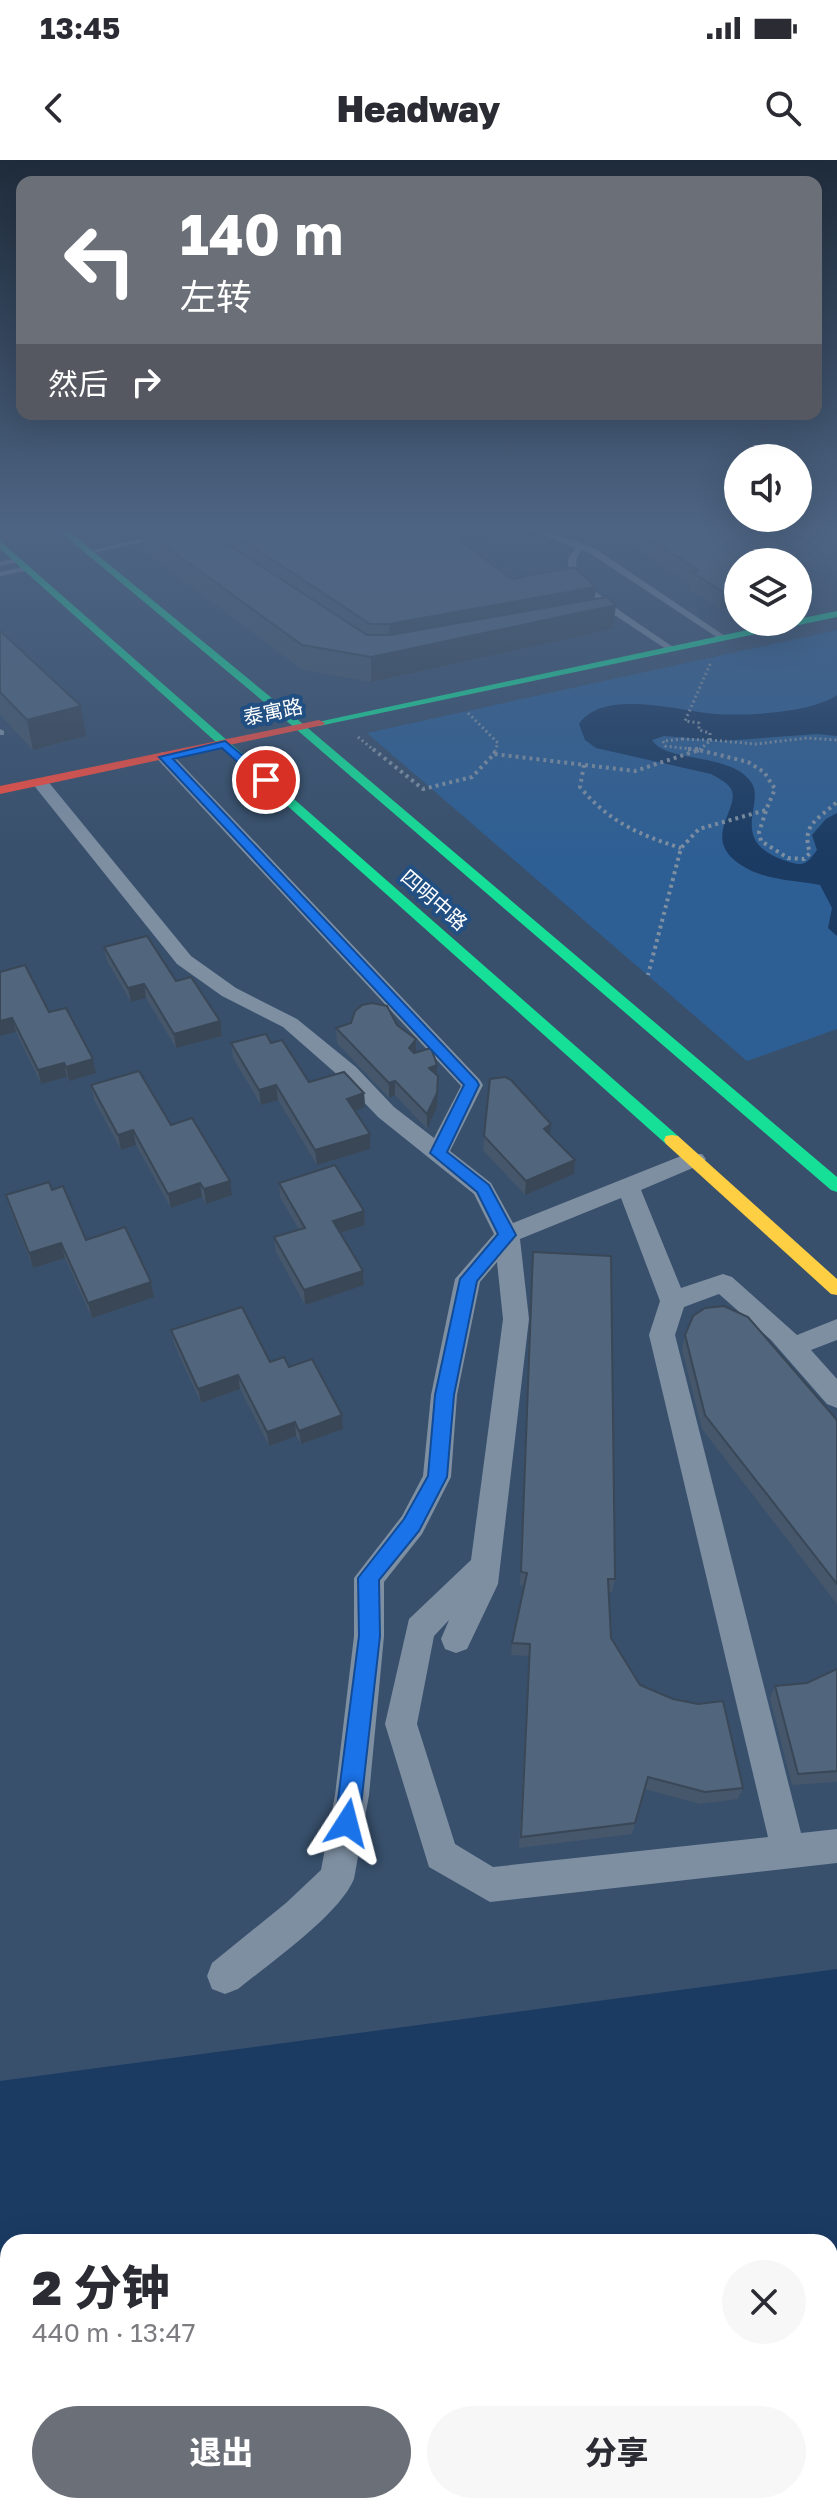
<!DOCTYPE html>
<html lang="zh">
<head>
<meta charset="utf-8">
<style>
  body { margin:0; font-family:"Golos Text","Noto Sans SC",sans-serif; background:#f7f7f7; color:#2b2b33; height:100vh; display:flex; flex-direction:column; font-size:30px; white-space:nowrap }
  * { box-sizing:border-box; margin:0 }
  p { font-size:26px; color:#7c7c81 }
  .icon { flex:none; width:44px; height:44px; fill:none; stroke:currentColor; stroke-width:2; stroke-linecap:round; stroke-linejoin:round }
  .map { position:relative; flex:1; overflow:hidden }
  .side { position:absolute; left:0px; top:2074px; width:838px; height:280px; display:flex; flex-direction:column; background:#fff; border-radius:24px 24px 0 0; box-shadow:0 8px 32px #0002 }
  .side>* { flex:none }
  .hud { position:absolute; left:16px; top:16px; width:806px; height:244px; border-radius:16px; box-shadow:0 8px 32px #0002; background:#6b6f78; color:#fff; overflow:hidden }
  .buttons { position:absolute; left:724px; top:284px; display:grid; gap:16px }
  .buttons a { display:grid; place-items:center; width:88px; height:88px; border-radius:50%; background:#fff; box-shadow:0 8px 32px #0002; font-size:40px }
  .pin { position:absolute; display:grid; place-items:center; width:68px; height:68px; color:#fff; margin:-34px; border:4px solid #fff; border-radius:50%; box-shadow:0 2px 8px #0007 }
  .me { position:absolute; width:88px; margin:-44px; rotate:9deg; stroke-linejoin:round; filter:drop-shadow(0 0 6px #0008) }
  .turn { display:flex; align-items:center; gap:28px; height:168px; padding:0 32px; font-size:36px }
  .turn .icon { width:104px; height:104px; stroke-width:2.5 }
  .turn b { display:block; font-size:56px; line-height:68px }
  .then { display:flex; align-items:center; height:76px; padding:0 32px; background:#0003; gap:16px; font-size:30px }
  .round { display:grid; place-items:center; flex:none; width:84px; height:84px; border-radius:42px; background:#f7f7f7 }
  .overview { display:flex; align-items:center; justify-content:space-between; height:136px; padding:0 32px }
  h1 { font-size:48px; font-weight:800; line-height:60px }
  .primary-button { display:flex; gap:16px; margin-top:auto; padding:16px 32px }
  .primary-button a { flex:1; height:92px; border-radius:48px; background:#6b6f78; color:#fff; font-size:32px; font-weight:800; line-height:92px; text-align:center }
  .primary-button a+a { background:#f7f7f7; color:#2b2b33 }
  .status { display:flex; justify-content:space-between; align-items:center; height:56px; padding:0 40px; background:#fff; direction:ltr }
  .status svg { height:22px; fill:currentColor }
  header { display:flex; justify-content:space-between; align-items:center; height:104px; padding:0 32px; background:#fff; font-size:36px; font-weight:800 }
  .map>svg:first-child { display:block }
</style>
</head>
<body>
<div class="status"><b>13:45</b><svg viewBox="0 0 49 12"><path d="M0 12V9h3v3zM5 12V6h3v6zM10 12V3h3v9zM15 12V0h3v12zM26 1h20v11H26zM47 4h2v5h-2z"/></svg></div>
<header><svg class="icon" aria-label="back" viewBox="0 0 24 24"><path d="M15 5l-7 7 7 7"/></svg>Headway<svg class="icon" aria-label="search" viewBox="0 0 24 24"><circle cx="10" cy="10" r="6"/><path d="M15 15l6 6"/></svg></header>
<div class="map">
<svg width="837" height="2354" viewBox="0 0 837 2354">
  <rect width="100%" height="100%" fill="#38506c"/>
  <g fill="#2e5f94">
    <path d="M837,470V869L747,901L367,573Z"/>
    <path d="M837,2134V2354H0V2218L8,2216V2346H830V2135Z"/>
  </g>
  <g fill="#1b3b63">
    <path d="M837,535V576L817,574L722,581L664,576L652,580C665,603 730,592 751,622C767,644 723,684 793,703C806,707 810,699 817,690L812,675L826,659L837,653V776L828,768L832,748L820,725C798,721 768,720 748,709C695,681 742,649 731,629C727,622 718,618 711,614L596,588L585,580L579,564C603,528 679,551 715,554C747,556 811,553 837,535Z"/>
    <path d="M837,1809V2134L830,2135V2082H8V2216L0,2218V1921Z"/>
  </g>
  <g fill="none" stroke-linecap="round" stroke-linejoin="round">
    <g stroke="#7e8fa2" stroke-width="3" stroke-dasharray="2 3" stroke-linecap="butt">
      <path d="M468,553L498,583L495,591"/>
      <path d="M358,577L375,591"/>
      <path d="M682,579L708,580L710,581L699,590L665,586L663,581Z"/>
      <path d="M710,580L756,584L807,578L837,580"/>
      <path d="M710,580V573L699,570V563L685,561L711,502"/>
      <path d="M697,591H702"/>
    </g>
    <g stroke="#7e8fa2" stroke-width="4" stroke-dasharray="3 4" stroke-linecap="butt">
      <path d="M373,589L423,629L472,617L494,594L635,611L699,590L748,602L764,612L775,629L766,650L699,669L681,688L648,815"/>
      <path d="M688,589H700"/>
      <path d="M494,594L496,589"/>
      <path d="M584,605L580,627C608,661 639,675 681,688"/>
      <path d="M766,651L759,672L761,681L788,698L804,699L810,693C801,665 817,660 837,642"/>
    </g>
    <g fill="#7e8fa2" fill-rule="evenodd">
      <path d="M520,365H529L594,388L728,478L721,480L588,392L581,390L576,400L577,417L620,451L676,489L669,491L616,456L593,459V455L611,452L569,418L568,400L575,388Z"/>
      <path d="M157,375L159,378L89,394L85,392Z"/>
      <path d="M17,398L20,402L0,406V402Z"/>
      <path d="M27,406L30,410L0,416V412Z"/>
      <path d="M0,569L4,571V575H0Z"/>
    </g>
    <path fill="#7e8fa2" fill-rule="evenodd" d="M165,592L171,593L480,920L483,925L450,991L491,1023L513,1063L686,994H702L706,999L702,1004L641,1030L681,1128L723,1114L732,1117L797,1175L837,1159V1180L811,1190L837,1219V1248L827,1244L771,1180L719,1134L684,1147L675,1175L801,1673L837,1669V1703L490,1742L429,1707L385,1564L409,1459L471,1400L503,1159L497,1102L480,1122L457,1235L451,1317L422,1374L384,1422V1476L369,1635L354,1719C339,1755 270,1803 238,1829L225,1834L212,1829L207,1816L212,1803L286,1743L321,1710L335,1635L354,1476V1418L402,1356L423,1316L431,1235L455,1119L494,1074L474,1034L378,957L340,917L283,867L222,836L177,804L32,623L40,618L46,619L191,796L236,828L297,859L356,907L394,947L434,978L461,926L159,601L157,597L159,593ZM621,1038L660,1141L649,1175L768,1677L493,1707L455,1684L417,1564L434,1476L449,1460L441,1479L445,1489L456,1493L467,1489L498,1424L529,1159L520,1079Z"/>
    <g fill="#16e098" fill-rule="evenodd">
      <path d="M52,365H61L290,553L837,1017V1032L831,1030L282,557Z"/>
      <path d="M0,381L678,976L680,980L678,984H666L0,389Z"/>
      <path d="M837,451V457L319,566L313,563L785,462H798V459Z"/>
    </g>
    <path fill="#ffcf43" fill-rule="evenodd" d="M672,975L678,976L837,1119V1135L831,1134L666,984L664,980L666,976Z"/>
    <path fill="#f24e42" fill-rule="evenodd" d="M319,560L325,563L323,565L0,634V626Z"/>
  </g>
  <g fill="#46576b">
    <path d="M116,365H492V378L464,384L512,419L595,439L613,469L371,522L303,510L143,390L141,376L133,378Z"/>
    <path d="M620,365H748L720,449L690,430V424L618,377Z"/>
    <path d="M0,471L86,576L33,590L0,555Z"/>
    <path d="M104,787L176,821L222,876L176,888L146,838L131,842L107,801Z"/>
    <path d="M0,812L49,852L93,899L96,913L69,921L67,917L41,924L16,872L0,876Z"/>
    <path d="M397,865L416,879V892L437,905V947L427,969L395,935L389,938L337,883L336,868Z"/>
    <path d="M231,883H271L309,922L364,933L365,947L355,951L370,974V989L317,1005L278,940L261,945L233,898Z"/>
    <path d="M91,925L171,965L232,1035L206,1044L202,1037L171,1048L136,985L121,990L94,940Z"/>
    <path d="M550,975L575,1000L574,1014L525,1035L483,990L484,976Z"/>
    <path d="M279,1023L364,1051L365,1065L341,1073L363,1111L364,1125L305,1145L276,1092L274,1077L299,1070L280,1037Z"/>
    <path d="M52,1030L86,1080L151,1122L154,1137L92,1158L65,1098L33,1108L10,1049L6,1035Z"/>
    <path d="M533,1092L615,1419L612,1432H608L611,1478L640,1525L743,1628L738,1639L700,1644L645,1629L632,1674L519,1688L529,1496L511,1495L512,1483L524,1426L520,1425Z"/>
    <path d="M171,1170L270,1202L289,1207L342,1255L343,1269L301,1284L296,1276L269,1286L240,1229L201,1243L174,1184Z"/>
    <path d="M685,1175L837,1260V1444L702,1269L682,1189Z"/>
    <path d="M837,1509V1622L792,1625L770,1538L775,1526L807,1523Z"/>
  </g>
  <g fill="#394757">
    <path d="M131,365H140L141,376L133,378Z"/>
    <path d="M437,365H492V378L437,388Z"/>
    <path d="M800,395L798,407V402H782V398Z"/>
    <path d="M808,414L805,431L798,432V416Z"/>
    <path d="M596,427L594,449L616,445L613,469L371,522V497L390,490L389,464Z"/>
    <path d="M738,428V445L720,449L723,432Z"/>
    <path d="M81,546L86,576L33,590L27,560Z"/>
    <path d="M144,824L146,838L131,842L128,828Z"/>
    <path d="M12,858L16,872L0,876V861Z"/>
    <path d="M220,861L222,876L176,888L174,874Z"/>
    <path d="M416,879V894L409,903V888Z"/>
    <path d="M93,899L96,913L69,921L66,907Z"/>
    <path d="M64,903L67,917L41,924L38,910Z"/>
    <path d="M437,905V920L429,908Z"/>
    <path d="M438,916L437,947L427,969V954Z"/>
    <path d="M395,921V935L389,938V923Z"/>
    <path d="M276,925L278,940L261,945L259,930Z"/>
    <path d="M364,933L365,947L348,954L347,939Z"/>
    <path d="M551,964L549,978L544,969Z"/>
    <path d="M133,970L136,985L121,990L118,975Z"/>
    <path d="M370,974V989L317,1005L315,990Z"/>
    <path d="M575,1000L574,1014L525,1035L526,1021Z"/>
    <path d="M230,1021L232,1035L206,1044L204,1029Z"/>
    <path d="M200,1023L202,1037L171,1048L168,1034Z"/>
    <path d="M364,1051L365,1065L334,1075L333,1061Z"/>
    <path d="M61,1083L65,1098L33,1108L29,1093Z"/>
    <path d="M363,1111L364,1125L305,1145L304,1130Z"/>
    <path d="M151,1122L154,1137L92,1158L88,1143Z"/>
    <path d="M238,1215L240,1229L201,1243L198,1229Z"/>
    <path d="M342,1255L343,1269L301,1284L299,1271Z"/>
    <path d="M295,1262L296,1276L269,1286L267,1272Z"/>
  </g>
  <g fill="#51657c" stroke="#394757" stroke-width="2">
    <path d="M143,365H198L367,475H390L607,437L616,445L371,497L302,485L139,367L144,366Z"/>
    <path d="M220,365H439L512,419L574,407L596,427L389,464H370Z"/>
    <path d="M627,365H748L800,395L782,398L788,402H738V428L723,432L692,412L700,411Z"/>
    <path d="M798,408L808,414L798,416Z"/>
    <path d="M0,471L81,546L27,560L0,532Z"/>
    <path d="M147,776L176,821L191,817L220,861L174,874L144,824L128,828L104,787Z"/>
    <path d="M25,805L49,852L66,848L93,899L66,907L64,903L38,910L12,858L0,861V812Z"/>
    <path d="M372,843L387,846L397,865L416,879L409,888L414,893L431,888L437,905L429,908L438,916L437,933L427,954L395,921L389,923L336,868L351,863L355,851L362,845Z"/>
    <path d="M266,874L271,883L282,880L309,922L344,912L364,933L347,939L370,974L315,990L276,925L259,930L231,883Z"/>
    <path d="M139,911L171,965L192,958L230,1021L204,1029L200,1023L168,1034L133,970L118,975L91,925Z"/>
    <path d="M505,917L511,920L551,964L544,969L575,1000L526,1021L484,976L490,919Z"/>
    <path d="M335,1005L364,1051L333,1061L363,1111L304,1130L274,1077L305,1068L279,1023Z"/>
    <path d="M49,1022L52,1030L63,1026L86,1080L125,1067L151,1122L88,1143L61,1083L29,1093L6,1035Z"/>
    <path d="M533,1092L611,1096L615,1419H608L611,1478L640,1525L673,1539L698,1544L723,1541L743,1628L705,1632L648,1617L635,1663L521,1677L530,1484L512,1483L527,1413L521,1412Z"/>
    <path d="M724,1146L748,1157L837,1260V1424L705,1255L685,1175L693,1156L705,1148Z"/>
    <path d="M242,1147L270,1202L284,1197L289,1207L312,1199L342,1255L299,1271L295,1262L267,1272L238,1215L198,1229L171,1170Z"/>
    <path d="M837,1509V1611L798,1614L775,1526L807,1523Z"/>
  </g>
  <linearGradient id="sky" x2="0" y2="1"><stop stop-color="#1f2c3b"/><stop offset="0.53" stop-color="#4d6483"/><stop offset="1" stop-color="#4d6483" stop-opacity="0"/></linearGradient>
  <rect width="837" height="694" fill="url(#sky)"/>
  <path fill="#1a73e8" stroke="#114b97" stroke-width="2" d="M225,581L270,618V623H261L222,588L173,599L477,921L479,925L447,992L489,1025L516,1075L477,1121L454,1235L447,1317L419,1371L379,1420L380,1476L359,1663L355,1671L347,1675L338,1671L335,1663L359,1476L358,1418L404,1359L428,1316L435,1235L460,1119L498,1074L477,1032L430,993L464,925L159,597Z"/>
  <g text-anchor="middle" stroke-width="8" stroke-linejoin="round" paint-order="stroke">
    <g font-size="20" fill="#fff" stroke="#224f82">
      <text transform="translate(273 552) rotate(-12)" y="7">泰寓路</text>
      <text transform="translate(434 740) rotate(41)" y="7">四明中路</text>
    </g>
  </g>
</svg>
<div class="buttons">
<a><svg class="icon" aria-label="sound" viewBox="0 0 24 24"><path d="M4 9h4l5-4v14l-5-4H4zM17 9q2 3 0 6"/></svg></a>
<a><svg class="icon" aria-label="layers" viewBox="0 0 24 24"><path d="M12 4l9 5-9 5-9-5zM3 14l9 5 9-5"/></svg></a>
</div>
<div class="pin" style="left:266px;top:620px;background:#d93025"><svg class="icon" aria-label="arrive" viewBox="0 0 24 24"><path d="M6 21V4h12l-3 4 3 4H6"/></svg></div>
<svg class="me" style="left:347px;top:1663px" viewBox="-20 -20 40 40"><path d="M0-17L14 15 0 8-14 15z" fill="#1a73e8" stroke="#fff" stroke-width="4"/></svg>
<div class="hud">
<div class="turn"><svg class="icon" aria-label="left" viewBox="0 0 24 24"><path d="M17 20v-9H6M10 6l-5 5 5 5"/></svg><div><b>140 m</b>左转</div></div>
<div class="then">然后<svg class="icon" aria-label="right" viewBox="0 0 24 24"><path d="M7 20v-9h11M14 6l5 5-5 5"/></svg></div>
</div>
<section class="side">
<div class="overview"><div><h1>2 分钟</h1><p>440 m · 13:47</p></div><a class="round"><svg class="icon" aria-label="close" viewBox="0 0 24 24"><path d="M6 6l12 12M18 6L6 18"/></svg></a></div>
<div class="primary-button"><a>退出</a><a>分享</a></div>
</section>
</div>
</body>
</html>
